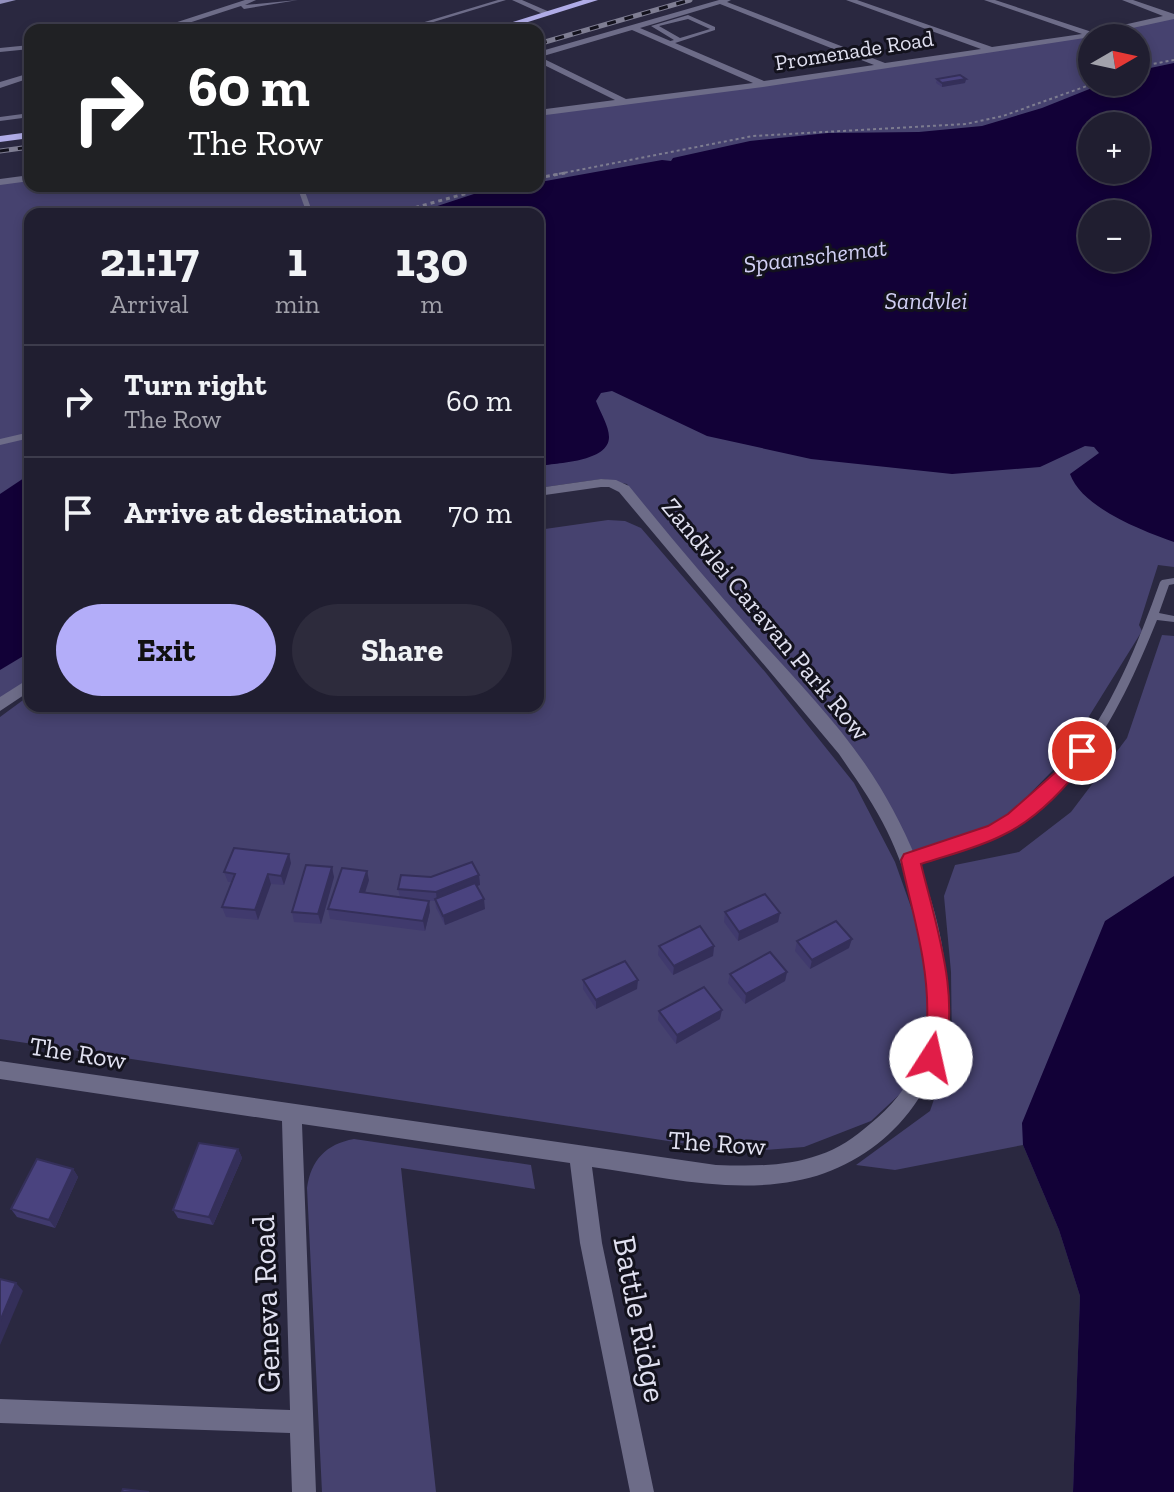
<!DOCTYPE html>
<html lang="en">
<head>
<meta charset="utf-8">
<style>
  body { margin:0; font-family:"Zilla Slab",serif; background:#2d2b3c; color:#f1f3f6; height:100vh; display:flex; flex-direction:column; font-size:30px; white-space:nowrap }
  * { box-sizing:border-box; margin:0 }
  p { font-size:26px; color:#a2a2ab }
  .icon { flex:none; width:44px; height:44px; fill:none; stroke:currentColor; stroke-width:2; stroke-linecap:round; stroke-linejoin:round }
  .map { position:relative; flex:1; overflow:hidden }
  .side { position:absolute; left:24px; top:208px; width:520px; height:504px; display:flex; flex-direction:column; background:#201e30; border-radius:16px; box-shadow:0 4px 12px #0003,0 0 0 2px #3d3c4c }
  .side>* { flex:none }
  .banner { position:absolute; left:24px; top:24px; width:520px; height:168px; border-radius:16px; box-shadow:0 4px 12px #0003,0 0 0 2px #3d3c4c; background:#202124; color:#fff; overflow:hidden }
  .needle { width:52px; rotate:81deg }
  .buttons { position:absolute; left:1078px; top:24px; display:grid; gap:16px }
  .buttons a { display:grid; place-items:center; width:72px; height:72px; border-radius:50%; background:#201e30; box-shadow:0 4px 12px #0003,0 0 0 2px #3d3c4c; font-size:40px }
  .pin { position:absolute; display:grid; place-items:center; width:68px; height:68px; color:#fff; margin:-34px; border:4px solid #fff; border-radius:50%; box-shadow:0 2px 8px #0007 }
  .me { position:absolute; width:88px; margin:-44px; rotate:10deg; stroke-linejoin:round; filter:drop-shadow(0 0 6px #0008) }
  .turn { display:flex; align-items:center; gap:28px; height:168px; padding:0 32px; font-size:36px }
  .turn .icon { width:104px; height:104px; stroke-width:2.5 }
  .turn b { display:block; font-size:56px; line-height:68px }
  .eta { display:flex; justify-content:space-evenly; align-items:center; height:136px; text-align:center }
  .eta b { font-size:48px; font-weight:700; line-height:56px }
  .cta { display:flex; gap:16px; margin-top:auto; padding:16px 32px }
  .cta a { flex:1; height:92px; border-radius:48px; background:#b3adf9; color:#111; font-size:32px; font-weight:700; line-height:92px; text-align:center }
  .cta a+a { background:#2d2b3c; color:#f1f3f6 }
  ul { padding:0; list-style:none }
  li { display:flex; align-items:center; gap:24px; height:112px; padding:0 32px; border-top:2px solid #3d3c4c }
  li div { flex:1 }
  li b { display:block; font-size:30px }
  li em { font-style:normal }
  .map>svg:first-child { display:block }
</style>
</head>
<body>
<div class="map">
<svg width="1174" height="1492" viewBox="0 0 1174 1492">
  <rect width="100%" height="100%" fill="#2a2840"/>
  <g fill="#46426f" fill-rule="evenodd">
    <path d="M1174,16V567L1158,565L1139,625L1142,631L1060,763L1001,823L912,851L871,777L638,503L627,484L602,479L538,488V214H30V682L0,704V182L30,178V186H538V113C750,85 965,63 1174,16ZM1092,38H1136V82H1092ZM1092,126H1136V170H1092ZM1092,214H1136V258H1092Z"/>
    <path d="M608,520L625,521L641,528L766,673L854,783L895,862L923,941L928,1019L914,1081L871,1121L804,1147L740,1152L0,1039V717L30,695V706H538V530Z"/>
    <path d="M1162,635L1174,636V1492H1073L1080,1296L1059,1230L1023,1145L895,1170L856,1165L930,1111L952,1047L951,972L944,896L955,865L1019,852L1071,812L1127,738Z"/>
    <path d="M354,1139L531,1165L535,1189L401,1168L436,1492H322L307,1188C311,1160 326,1144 354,1139Z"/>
  </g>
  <g fill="#120137" fill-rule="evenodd">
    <path d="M1174,63V542C1143,531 1082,508 1070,474L1099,453L1094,447L1085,446L1040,467L952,474L811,459L707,436L612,391L601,393L596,401C600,412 609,426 609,437C609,462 557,463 538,466V214H413L480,192L538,186L540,182L662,160L671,161L673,158L750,141L828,133L919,132L982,126L1042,108L1107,82H1136V71ZM1092,126H1136V170H1092ZM1092,214H1136V258H1092Z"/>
    <path d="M30,474V652L0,670V494Z"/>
    <path d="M1174,876V1492H1073L1080,1296L1059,1230L1023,1145L1022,1123L1105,921Z"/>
  </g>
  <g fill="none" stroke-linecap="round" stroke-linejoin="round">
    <g stroke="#7d7c90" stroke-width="2" stroke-dasharray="3 3" stroke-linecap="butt">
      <path d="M1136,67L1174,60"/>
      <path d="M553,175L753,136L966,124L1003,116L1098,82"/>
    </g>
    <g stroke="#7d7c90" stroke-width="3" stroke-dasharray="4 4" stroke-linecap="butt">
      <path d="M538,178L565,173"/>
      <path d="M392,214L493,186"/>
    </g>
    <g fill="#6d6c88" fill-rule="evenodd">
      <path d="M498,0H506L407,30H398Z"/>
      <path d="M688,15L715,27V30L669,45L667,42L674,40L651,26ZM688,19L710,29L680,38L659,26Z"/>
      <path d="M30,113V117L0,121V117Z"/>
      <path d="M297,186H303L313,214H307Z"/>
      <path d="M30,432V438L0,445V439Z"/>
      <path d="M1174,578V584L1169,585L1159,613L1174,616V622L1157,620C1126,697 1085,785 1009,828C979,845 944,854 911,865L907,863L905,860L907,857C938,846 970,838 999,822C1085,776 1129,669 1160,582L1162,580Z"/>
    </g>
    <g fill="#6d6c88" fill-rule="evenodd">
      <path d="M245,0H256L245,5L298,0L244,9L241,6L167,30H124L145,25L159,28Z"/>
      <path d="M512,0H522L552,13L545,15Z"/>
      <path d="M719,0H731L727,2L885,63L981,49L846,0H857L992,47L1082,34L984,0H995L1092,32L1163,16L1122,0H1133L1174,14V19L1091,37L763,87L538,116V110L615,100L538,62V52ZM720,4L874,65L764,81L640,28ZM632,30L753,83L626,99L540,57Z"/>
      <path d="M30,45V49L0,52V48Z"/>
      <path d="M30,73V78L0,88V82Z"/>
      <path d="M30,175V181L0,185V179Z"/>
      <path d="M601,479L616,480L629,486C668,534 708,582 750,629C795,679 845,729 880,787C938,884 986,1030 899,1124C872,1153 835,1174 795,1181C728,1194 658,1176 592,1167L602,1243L654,1492H630L580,1243L570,1163L302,1124L316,1492H292L290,1433L0,1423V1399L290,1410L282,1121L0,1079V1061L716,1165C750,1166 786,1167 819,1155C838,1149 855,1137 870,1124C890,1108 909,1086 918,1062C943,995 917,893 887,831C874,804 856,779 839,754L619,492L609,487H601L538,496V488Z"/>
      <path d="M30,678V691L0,711V697Z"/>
    </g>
    <path fill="#9390be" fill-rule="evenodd" d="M0,0H16L0,4Z"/>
    <g fill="#b0ace7" fill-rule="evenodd">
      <path d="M583,0H598L502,30H487Z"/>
      <path d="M30,132V138L0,142V136Z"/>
    </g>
    <defs>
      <g id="rail">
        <path d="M538,44L690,0"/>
        <path d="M0,151L30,147"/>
      </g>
    </defs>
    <use href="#rail" stroke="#7f7e93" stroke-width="5"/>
    <use href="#rail" stroke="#13121d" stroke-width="3" stroke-dasharray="9" stroke-linecap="butt"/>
  </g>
  <g fill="#403a6d">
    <path d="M937,79H966L965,83L942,87L936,83Z"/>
    <path d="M291,863L284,885L271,884L258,920L226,917L222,907L232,882H228L224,872Z"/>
    <path d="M479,875L480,885L477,886L485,909L445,925L436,908L435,901L420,900L430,911L425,931L330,919L328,909L369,880L365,893L400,897L398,889L431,877Z"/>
    <path d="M334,877L321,924L294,922L292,912Z"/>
    <path d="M725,912L780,913L778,922L738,941L724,922Z"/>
    <path d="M797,941L849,948L810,969L795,951Z"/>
    <path d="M659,946H714L713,956L673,975L658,955Z"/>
    <path d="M787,972L785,981L745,1004L728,983L730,974Z"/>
    <path d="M583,980L637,989L596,1009L583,989Z"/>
    <path d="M659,1011L720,1019L676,1044L658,1020Z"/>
    <path d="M238,1149L242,1158L213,1225L178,1218L173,1210Z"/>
    <path d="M73,1169L78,1177L55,1228L17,1217L11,1209Z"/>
  </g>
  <g fill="#342f59">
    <path d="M966,79L965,83L942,87V83Z"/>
    <path d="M289,854L291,863L284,885L281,876Z"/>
    <path d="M332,867L334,877L321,924L318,914Z"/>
    <path d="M367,871L369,880L362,902L360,892Z"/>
    <path d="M268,874L271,884L258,920L255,910Z"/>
    <path d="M479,875L480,885L437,901L436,892Z"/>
    <path d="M484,899L485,909L445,925L443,916Z"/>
    <path d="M429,901L430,911L425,931L423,921Z"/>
    <path d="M780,913L778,922L738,941L739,932Z"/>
    <path d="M852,939L849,948L810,969L812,960Z"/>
    <path d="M714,946L713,956L673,975L674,966Z"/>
    <path d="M787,972L785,981L745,1004L746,994Z"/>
    <path d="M638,980L637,989L596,1009V1000Z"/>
    <path d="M722,1010L720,1019L676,1044L677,1035Z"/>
    <path d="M238,1149L242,1158L213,1225L209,1217Z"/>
    <path d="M73,1169L78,1177L55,1228L49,1220Z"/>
    <path d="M16,1283L23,1291L0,1345V1321Z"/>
  </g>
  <g fill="#4a437f" stroke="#342f59" stroke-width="2">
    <path d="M960,75L966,79L942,83L937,79Z"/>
    <path d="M234,848L289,854L281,876L268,874L255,910L222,907L235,874L224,872Z"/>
    <path d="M472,862L479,875L436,892L398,889L401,875L431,877Z"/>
    <path d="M306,865L332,867L318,914L292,912Z"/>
    <path d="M342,868L367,871L360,892L429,901L423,921L328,909Z"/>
    <path d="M475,883L484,899L443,916L435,899Z"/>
    <path d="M765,894L780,913L739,932L725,912Z"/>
    <path d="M836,921L852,939L812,960L797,941Z"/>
    <path d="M700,926L714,946L674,966L659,946Z"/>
    <path d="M770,952L787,972L746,994L730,974Z"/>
    <path d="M625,961L638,980L596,1000L583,980Z"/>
    <path d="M704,987L722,1010L677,1035L659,1011Z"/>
    <path d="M199,1143L238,1149L209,1217L173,1210Z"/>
    <path d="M37,1159L73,1169L49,1220L11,1209Z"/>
    <path d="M0,1279L16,1283L0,1321Z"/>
    <path d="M123,1489L149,1492H122Z"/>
  </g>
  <path fill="#e11d48" stroke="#92132f" stroke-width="2" d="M1082,744L1091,751C1072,783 1037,819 1003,835C978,848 948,855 921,864C935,922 965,1008 939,1065L931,1068L923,1065C917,1051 926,1036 927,1022C930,967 912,912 901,860L904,854L988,826L1008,814L1058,770L1076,746Z"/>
  <g text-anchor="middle" stroke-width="6" stroke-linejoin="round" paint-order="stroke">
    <g font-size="22" fill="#e0e0f0" stroke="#13121d">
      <text transform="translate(854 50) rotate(-9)" y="8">Promenade Road</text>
    </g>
    <g font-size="24" font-style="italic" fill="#d1cff4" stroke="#13121d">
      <text transform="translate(815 256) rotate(-7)" y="8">Spaanschemat</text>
      <text x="926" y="309">Sandvlei</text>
    </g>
    <g font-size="26" fill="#e0e0f0" stroke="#13121d">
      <text transform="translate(766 619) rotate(50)" y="9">Zandvlei Caravan Park Row</text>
      <text transform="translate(78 1053) rotate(9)" y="9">The Row</text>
      <text transform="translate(717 1143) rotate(4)" y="9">The Row</text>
    </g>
    <g font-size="32" fill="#e0e0f0" stroke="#13121d">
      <text transform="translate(266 1304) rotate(-92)" y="11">Geneva Road</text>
      <text transform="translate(640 1319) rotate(79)" y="11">Battle Ridge</text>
    </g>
  </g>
</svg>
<div class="buttons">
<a><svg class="needle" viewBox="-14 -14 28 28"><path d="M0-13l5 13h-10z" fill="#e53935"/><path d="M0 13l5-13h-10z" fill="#a2a2ab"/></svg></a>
<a>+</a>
<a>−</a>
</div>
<div class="pin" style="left:1082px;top:751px;background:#d93025"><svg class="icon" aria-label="arrive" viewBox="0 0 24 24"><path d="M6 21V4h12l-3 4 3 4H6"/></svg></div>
<svg class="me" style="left:931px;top:1058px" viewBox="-20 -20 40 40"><circle r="19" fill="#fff"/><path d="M0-13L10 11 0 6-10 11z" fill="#e11d48"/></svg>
<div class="banner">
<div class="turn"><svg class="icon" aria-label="right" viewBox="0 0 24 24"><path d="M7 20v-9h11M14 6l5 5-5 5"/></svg><div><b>60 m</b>The Row</div></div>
</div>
<section class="side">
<div class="eta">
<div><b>21:17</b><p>Arrival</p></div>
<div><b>1</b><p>min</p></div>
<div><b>130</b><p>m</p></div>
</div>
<ul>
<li><svg class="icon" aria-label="right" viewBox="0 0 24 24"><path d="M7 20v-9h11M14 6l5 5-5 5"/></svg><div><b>Turn right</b><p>The Row</p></div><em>60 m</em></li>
<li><svg class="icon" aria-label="arrive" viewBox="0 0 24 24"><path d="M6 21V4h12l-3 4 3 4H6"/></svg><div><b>Arrive at destination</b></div><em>70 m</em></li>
</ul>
<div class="cta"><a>Exit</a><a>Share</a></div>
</section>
</div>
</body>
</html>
